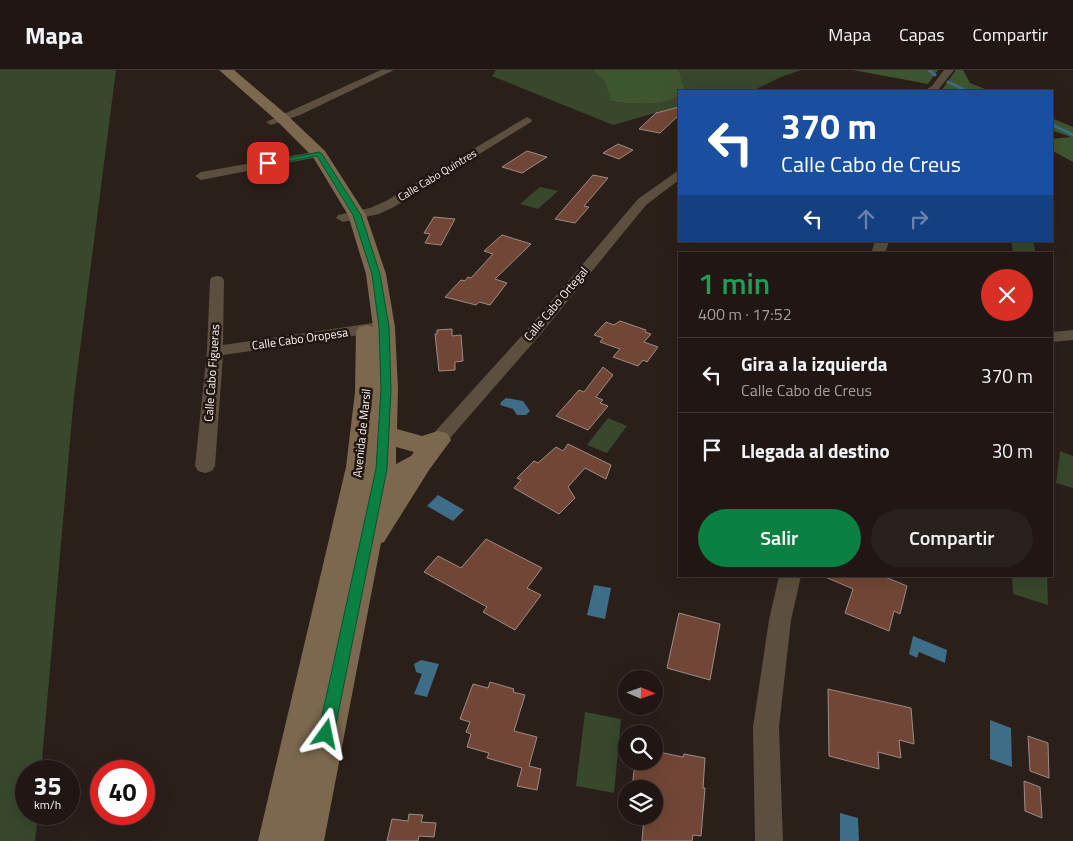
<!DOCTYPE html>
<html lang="es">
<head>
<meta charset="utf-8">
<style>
  body { margin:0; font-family:"Titillium Web",sans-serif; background:#28201d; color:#f1f3f6; height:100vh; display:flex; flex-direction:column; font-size:19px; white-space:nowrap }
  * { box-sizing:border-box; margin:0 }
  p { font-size:16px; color:#a29fa0 }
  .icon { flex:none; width:28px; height:28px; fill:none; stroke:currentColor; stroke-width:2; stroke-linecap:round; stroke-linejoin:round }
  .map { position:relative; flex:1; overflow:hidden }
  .panel { position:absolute; left:678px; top:182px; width:375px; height:325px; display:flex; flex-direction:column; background:#201714; border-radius:0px; box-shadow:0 5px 20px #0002,0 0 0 1px #3d3634 }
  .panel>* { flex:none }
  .guide { position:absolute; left:678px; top:20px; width:375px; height:152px; border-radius:0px; box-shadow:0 5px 20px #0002,0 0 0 1px #3d3634; background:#1a4fa0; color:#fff; overflow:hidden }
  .needle { width:32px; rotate:92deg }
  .tools { position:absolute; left:618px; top:600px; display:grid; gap:10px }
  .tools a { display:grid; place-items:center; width:45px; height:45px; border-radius:50%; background:#201714; box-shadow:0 5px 20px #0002,0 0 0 1px #3d3634; font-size:25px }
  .speed { position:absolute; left:15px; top:690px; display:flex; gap:10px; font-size:25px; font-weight:700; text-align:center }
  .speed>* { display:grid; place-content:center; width:65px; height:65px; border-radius:50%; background:#201714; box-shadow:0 5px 20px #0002,0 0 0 1px #3d3634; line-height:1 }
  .speed small { font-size:12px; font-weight:400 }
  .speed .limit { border:8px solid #d22; background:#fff; color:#111 }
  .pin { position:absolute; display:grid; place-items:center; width:42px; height:42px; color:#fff; margin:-21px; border-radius:10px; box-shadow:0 2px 8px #0006 }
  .me { position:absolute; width:55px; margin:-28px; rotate:12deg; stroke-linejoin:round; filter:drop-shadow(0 0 4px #0008) }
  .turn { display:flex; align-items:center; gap:18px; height:105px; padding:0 20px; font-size:22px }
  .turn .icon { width:65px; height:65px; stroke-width:2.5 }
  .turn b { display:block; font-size:35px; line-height:42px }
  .lanes { display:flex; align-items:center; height:48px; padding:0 20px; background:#0003; justify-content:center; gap:25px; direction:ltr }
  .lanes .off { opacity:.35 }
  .round { display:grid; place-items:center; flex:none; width:52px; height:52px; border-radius:26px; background:#28201d }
  .head { display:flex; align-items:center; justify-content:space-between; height:85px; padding:0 20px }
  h1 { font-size:30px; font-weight:600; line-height:38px; color:#1e9e55 }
  .cta { display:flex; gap:10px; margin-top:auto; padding:10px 20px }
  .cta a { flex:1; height:58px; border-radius:30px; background:#0b8043; color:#fff; font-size:20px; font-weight:600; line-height:58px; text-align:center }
  .cta a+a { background:#28201d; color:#f1f3f6 }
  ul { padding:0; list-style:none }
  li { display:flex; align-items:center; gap:15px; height:75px; padding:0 20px; border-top:1px solid #3d3634 }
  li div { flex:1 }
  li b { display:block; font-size:19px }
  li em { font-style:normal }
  header { display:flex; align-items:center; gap:30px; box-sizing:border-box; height:70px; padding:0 25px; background:#201714; border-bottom:1px solid #3d3634 }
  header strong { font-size:24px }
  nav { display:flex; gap:28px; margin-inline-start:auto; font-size:18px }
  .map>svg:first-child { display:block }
</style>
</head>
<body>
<header>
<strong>Mapa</strong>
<nav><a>Mapa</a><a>Capas</a><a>Compartir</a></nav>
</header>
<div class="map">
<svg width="1073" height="771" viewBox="0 0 1073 771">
  <rect width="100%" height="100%" fill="#2b1f1a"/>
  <g fill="#37482d">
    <path d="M0,0H116L74,326L41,701H26V744H38L35,771H0Z"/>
    <path d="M496,0H592L605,12L610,31C631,34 660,37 679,26V40L669,39L613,55L492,6Z"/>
    <path d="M679,0H801L781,7L752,21H685Z"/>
    <path d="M540,117L558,121L538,139L520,134Z"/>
    <path d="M1011,171H1033L1036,184L1013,181Z"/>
    <path d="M608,348L627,356L607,383L587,375Z"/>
    <path d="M1060,381L1073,386V418L1056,413Z"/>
    <path d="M1012,506H1047L1048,535L1013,524Z"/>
    <path d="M585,642L621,649L614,723L576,716Z"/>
  </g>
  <g fill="#3e5630">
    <path d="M592,0H679L685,21H679V26C662,37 630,34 610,31L605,12Z"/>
    <path d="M853,0H938L928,14Z"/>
    <path d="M956,0H963L970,13L990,21H941Z"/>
    <path d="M1051,48L1073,57V92L1051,80V69L1071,67L1051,60Z"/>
  </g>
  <g fill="#3e6d87">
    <path d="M506,328L523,331L530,341L526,345H517L513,339L500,335L501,332Z"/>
    <path d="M438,425L464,440L453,451L427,436Z"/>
    <path d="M594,515L611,518L605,549L587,545Z"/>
    <path d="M913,566L947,580L945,593L919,582L917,588L909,584Z"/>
    <path d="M421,590L439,594L427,627L414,624L422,604L416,602L414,594Z"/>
    <path d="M990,650L1011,658L1012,697L990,689Z"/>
    <path d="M840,743L858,748L859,771H840Z"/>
  </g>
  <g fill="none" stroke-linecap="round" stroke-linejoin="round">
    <g stroke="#3e6d87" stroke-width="3">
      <path d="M929,0L935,5"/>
      <path d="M948,12L967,21"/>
      <path d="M1051,54L1073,65"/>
    </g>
  </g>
  <g fill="#724636" stroke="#9b8c86">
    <path d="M679,37V45L660,63L639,59L656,43Z"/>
    <path d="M618,74L633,80L619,89L603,83Z"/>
    <path d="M527,81L547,87L522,103L502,97Z"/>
    <path d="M593,105L608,108L584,136L589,137L575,153L555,149Z"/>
    <path d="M434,147L455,149L441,175L425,173L430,164L424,163Z"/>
    <path d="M502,165L531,174L495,209L507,213L490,235L479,232L476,235L445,227L461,210L465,211L468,207L471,208L493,184L484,181Z"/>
    <path d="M620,251L646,260L645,262L651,264L644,272L658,277L647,292L643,290L638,296L613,287L620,279L600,272L603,268L594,265L606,252L614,255Z"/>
    <path d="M452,259V266L461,265L463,291L455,292V300L439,301L435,264H437V260Z"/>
    <path d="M603,297L613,305L596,327L603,330L600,333L608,336L588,360L556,346L579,320L584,322Z"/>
    <path d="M568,374L611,395L606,409L585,398L568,417L575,428L559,444L514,418L521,410L517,408L534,391L538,393L556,377L563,381Z"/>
    <path d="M486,469L542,498L527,518L541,525L515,560L483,542L487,537L424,502L438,486L461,498Z"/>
    <path d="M823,506H883L907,516L900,544L894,541L889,561L845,543L853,519Z"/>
    <path d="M679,543L720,554L710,610L667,598Z"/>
    <path d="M490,612L514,619L513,622L525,625L514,661L537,667L529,696L541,699L537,720L517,716L522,698L487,688L489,683L467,677L471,664L466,662L470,652L460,649L473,614L488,618Z"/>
    <path d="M828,619L911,638L914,674L899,670L901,688L878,682L879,699L829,686Z"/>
    <path d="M1028,666L1048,673L1049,708L1030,701Z"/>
    <path d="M654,681L683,687L684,684L705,688L703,718H705L701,766L693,765L692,771H642L644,746H654V719H632L635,691H654Z"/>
    <path d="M1024,711L1040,717L1042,748L1025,741Z"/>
    <path d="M409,744L423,745L421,752L436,753L434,767L419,766L418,771H387L392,749L408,751Z"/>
  </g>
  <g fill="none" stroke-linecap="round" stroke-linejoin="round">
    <g fill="#5c4f3f" fill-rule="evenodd">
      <path d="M381,0H394L300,45L271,55L266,52Z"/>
      <path d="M944,0H954L938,20L924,21L932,16Z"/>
      <path d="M527,47L532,50L531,52L394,137L379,144L343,152L336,148L338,145L370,138L386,131Z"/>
      <path d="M319,81L323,82L325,84L323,86L201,110L195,106L201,102Z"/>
      <path d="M679,100V110L646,135L539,266L444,375L438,377L432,375L429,370L432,365L527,260L638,129Z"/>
      <path d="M875,171H889L885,184H871Z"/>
      <path d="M217,206L222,207L224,210L223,275L380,252L386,254L388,257L386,260L380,262L223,285L215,396L212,401L205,403L198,401L195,396L207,281L210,210L212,207Z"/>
      <path d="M1073,260V270L1051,272V262Z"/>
      <path d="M779,506H801L791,550L779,657L783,771H755L753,657L769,550Z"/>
    </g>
    <path fill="#7c684f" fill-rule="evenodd" d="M219,0H234L287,45L325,81L366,145L386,204L395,257L398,319L397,359L422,366L438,361L447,363L451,370L429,400L384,472L381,473L324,771H258L346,397L355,322L356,262L359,257L367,255L373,257L366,204L348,145L313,87L277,51ZM396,377L414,382L411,386L396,394Z"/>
  </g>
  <path fill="#0b8043" stroke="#07532c" d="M319,82L322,84L361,145L380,204L389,257L391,319L387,399L334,664L331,670L326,672L321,670L318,664L376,399L381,319L379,257L372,204L353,145L317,86L268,95L264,93Z"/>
  <g text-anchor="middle" stroke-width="5" stroke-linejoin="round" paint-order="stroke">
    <g font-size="11" fill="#fbf3ef" stroke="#211611">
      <text transform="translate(437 105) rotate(-31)" y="4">Calle Cabo Quintres</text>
    </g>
    <g font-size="12" fill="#fbf3ef" stroke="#211611">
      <text transform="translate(556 234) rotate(-50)" y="4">Calle Cabo Ortegal</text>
      <text transform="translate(300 269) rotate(-8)" y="4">Calle Cabo Oropesa</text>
      <text transform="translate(212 303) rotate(-86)" y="4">Calle Cabo Figueras</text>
      <text transform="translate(362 363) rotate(-84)" y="4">Avenida de Marsil</text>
    </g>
  </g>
</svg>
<div class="tools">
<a><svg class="needle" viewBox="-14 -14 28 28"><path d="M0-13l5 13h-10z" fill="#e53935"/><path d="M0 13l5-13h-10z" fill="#a29fa0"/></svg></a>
<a><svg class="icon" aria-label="search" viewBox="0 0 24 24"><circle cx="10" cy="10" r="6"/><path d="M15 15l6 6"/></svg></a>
<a><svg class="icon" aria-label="layers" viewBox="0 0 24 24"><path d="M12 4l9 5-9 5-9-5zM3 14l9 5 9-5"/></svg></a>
</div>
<div class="speed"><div>35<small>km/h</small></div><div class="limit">40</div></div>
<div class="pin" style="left:268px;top:93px;background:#d93025"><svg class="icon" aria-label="arrive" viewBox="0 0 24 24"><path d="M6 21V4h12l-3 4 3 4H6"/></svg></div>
<svg class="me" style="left:326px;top:664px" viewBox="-20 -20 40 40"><path d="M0-17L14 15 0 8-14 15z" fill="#0b8043" stroke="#fff" stroke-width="4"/></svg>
<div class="guide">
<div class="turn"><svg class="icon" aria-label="left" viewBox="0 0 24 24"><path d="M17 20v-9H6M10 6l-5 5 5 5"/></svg><div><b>370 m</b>Calle Cabo de Creus</div></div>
<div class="lanes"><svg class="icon" aria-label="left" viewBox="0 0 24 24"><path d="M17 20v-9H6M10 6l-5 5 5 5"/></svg><svg class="icon off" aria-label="ahead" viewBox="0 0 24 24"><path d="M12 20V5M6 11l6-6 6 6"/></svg><svg class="icon off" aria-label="right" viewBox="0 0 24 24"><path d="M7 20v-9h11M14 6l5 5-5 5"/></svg></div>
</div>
<section class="panel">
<div class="head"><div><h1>1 min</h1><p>400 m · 17:52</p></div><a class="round" style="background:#d93025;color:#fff"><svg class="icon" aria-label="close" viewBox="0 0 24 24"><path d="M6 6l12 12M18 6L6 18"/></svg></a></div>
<ul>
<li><svg class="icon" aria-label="left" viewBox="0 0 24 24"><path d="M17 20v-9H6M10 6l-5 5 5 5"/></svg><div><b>Gira a la izquierda</b><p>Calle Cabo de Creus</p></div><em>370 m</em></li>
<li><svg class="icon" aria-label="arrive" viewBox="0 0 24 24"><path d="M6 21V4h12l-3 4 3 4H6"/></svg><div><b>Llegada al destino</b></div><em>30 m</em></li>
</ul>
<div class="cta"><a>Salir</a><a>Compartir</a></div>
</section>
</div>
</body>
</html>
